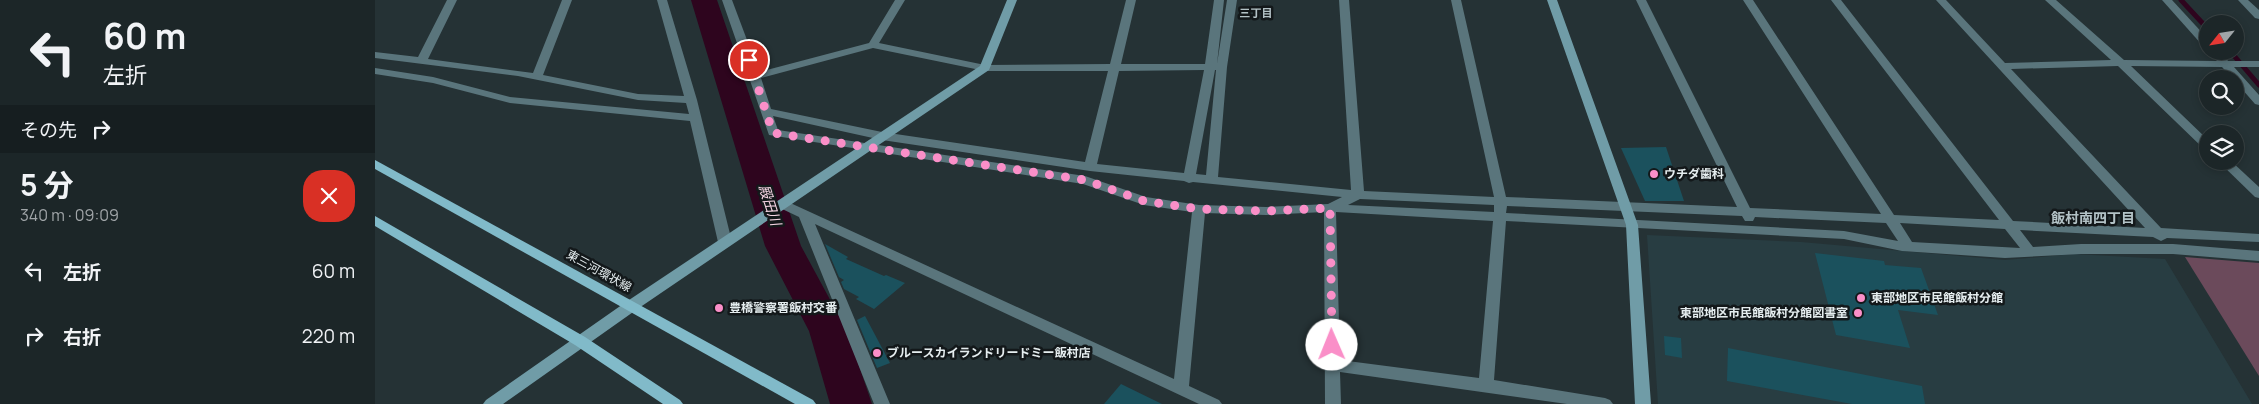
<!DOCTYPE html>
<html lang="ja">
<head>
<meta charset="utf-8">
<style>
  body { margin:0; font-family:Manrope,"Noto Sans JP",sans-serif; background:#252e30; color:#f1f3f6; height:100vh; display:flex; flex-direction:column; font-size:19px; white-space:nowrap }
  * { box-sizing:border-box; margin:0 }
  p { font-size:16px; color:#a0a5a8 }
  .icon { flex:none; width:28px; height:28px; fill:none; stroke:currentColor; stroke-width:2; stroke-linecap:round; stroke-linejoin:round }
  .map { position:relative; flex:1; overflow:hidden }
  .drawer { display:flex; flex-direction:column; background:#1c2628; width:375px }
  .drawer>* { flex:none }
  .top-card { background:#1c2628; color:#f1f3f6; overflow:hidden }
  .needle { width:32px; rotate:240deg }
  .buttons { position:absolute; left:1824px; top:15px; display:grid; gap:10px }
  .buttons a { display:grid; place-items:center; width:45px; height:45px; border-radius:50%; background:#1c2628; box-shadow:0 2px 8px #0003,0 0 0 1px #3a4345; font-size:25px }
  .pin { position:absolute; display:grid; place-items:center; width:42px; height:42px; color:#fff; margin:-21px; border:2px solid #fff; border-radius:50%; box-shadow:0 1px 5px #0007 }
  .me { position:absolute; width:55px; margin:-28px; rotate:359deg; stroke-linejoin:round; filter:drop-shadow(0 0 4px #0008) }
  .turn { display:flex; align-items:center; gap:18px; height:105px; padding:0 20px; font-size:22px }
  .turn .icon { width:65px; height:65px; stroke-width:2.5 }
  .turn b { display:block; font-size:35px; line-height:42px }
  .then { display:flex; align-items:center; height:48px; padding:0 20px; background:#0003; gap:10px; font-size:19px }
  .round { display:grid; place-items:center; flex:none; width:52px; height:52px; border-radius:20px; background:#252e30 }
  .summary { display:flex; align-items:center; justify-content:space-between; height:85px; padding:0 20px }
  h1 { font-size:30px; font-weight:700; line-height:38px }
  ul { padding:0; list-style:none }
  li { display:flex; align-items:center; gap:15px; height:65px; padding:0 20px }
  li div { flex:1 }
  li b { display:block; font-size:19px }
  li em { font-style:normal }
  main { display:flex; flex:1; min-height:0 }
  .map>svg:first-child { display:block }
</style>
</head>
<body>
<main>
<section class="drawer">
<div class="top-card">
<div class="turn"><svg class="icon" aria-label="left" viewBox="0 0 24 24"><path d="M17 20v-9H6M10 6l-5 5 5 5"/></svg><div><b>60 m</b>左折</div></div>
<div class="then">その先<svg class="icon" aria-label="right" viewBox="0 0 24 24"><path d="M7 20v-9h11M14 6l5 5-5 5"/></svg></div>
</div>
<div class="summary"><div><h1>5 分</h1><p>340 m · 09:09</p></div><a class="round" style="background:#d93025;color:#fff"><svg class="icon" aria-label="close" viewBox="0 0 24 24"><path d="M6 6l12 12M18 6L6 18"/></svg></a></div>
<ul>
<li><svg class="icon" aria-label="left" viewBox="0 0 24 24"><path d="M17 20v-9H6M10 6l-5 5 5 5"/></svg><div><b>左折</b></div><em>60 m</em></li>
<li><svg class="icon" aria-label="right" viewBox="0 0 24 24"><path d="M7 20v-9h11M14 6l5 5-5 5"/></svg><div><b>右折</b></div><em>220 m</em></li>
</ul>
</section>
<div class="map">
<svg width="1884" height="404" viewBox="0 0 1884 404">
  <rect width="100%" height="100%" fill="#253235"/>
  <path fill="#283d42" d="M1272,235L1426,242L1630,260L1699,254L1790,259L1877,404H1283Z"/>
  <path fill="#6b4a5b" d="M1810,257L1884,263V376Z"/>
  <g fill="none" stroke-linecap="round" stroke-linejoin="round">
    <g stroke="#2e051e" stroke-width="5">
      <path d="M1806,0L1832,28"/>
      <path d="M1855,51L1884,85"/>
    </g>
    <path fill="#2e051e" fill-rule="evenodd" d="M316,0H342L426,246L472,331L497,404H455L434,331L390,246Z"/>
  </g>
  <g fill="#1b515d">
    <path d="M1291,147L1309,201H1270L1246,148Z"/>
    <path d="M450,244L473,257L471,259L509,276L511,275L530,283L499,309L481,299L484,297L469,289L466,282L469,280L464,277Z"/>
    <path d="M1440,253L1509,261L1510,265L1546,268L1563,315L1523,310L1535,348L1461,335Z"/>
    <path d="M490,316L515,363L502,368L482,320Z"/>
    <path d="M1289,336L1306,338L1307,358L1290,355Z"/>
    <path d="M1353,348L1547,386L1550,404H1477L1352,381Z"/>
    <path d="M746,384L787,404H729Z"/>
  </g>
  <g fill="none" stroke-linecap="round" stroke-linejoin="round">
    <g fill="#5a757c" fill-rule="evenodd">
      <path d="M72,0H82L53,59L158,73L187,0H197L168,75L263,94L309,96L282,0H292L322,100L357,242L355,245L350,246L343,242L315,121L135,103L58,83L0,74V68L58,77L135,97L314,114L311,103L263,100L143,76L0,58V52L43,57Z"/>
      <path d="M347,0H357L384,72L494,43L520,0H530L504,43L610,65L735,64L751,0H761L746,64H830L839,0H849L842,64L852,0H862L852,67L843,177L976,190L964,0H974L989,191L1119,197L1076,0H1086L1131,197L1362,207L1261,0H1271L1375,208L1506,214L1368,0H1378L1519,215L1624,220L1456,0H1466L1638,221L1770,228L1561,0H1571L1630,63L1736,60L1670,0H1681L1749,60L1842,61L1834,51H1845L1853,61H1884V67H1859L1884,95V105L1880,104L1860,81V79H1858L1847,67L1756,66L1832,139V149L1828,148L1743,66L1636,69L1786,228L1884,234V242L1792,238L1786,241L1778,237L1645,230L1658,247L1706,244H1798L1884,251V261L1798,254H1706L1630,258L1527,251L1469,239L1131,221L1119,380L1230,398L1235,400L1238,404H1192L965,372L966,404H950L949,212L891,215L830,213L814,386L844,400L847,404H824L440,224L515,404H499L424,217L403,207L401,204L403,201H411L799,379L817,212L769,205L708,184L394,135ZM498,48L610,71H733L710,162L507,132L396,109L386,78ZM829,70L809,173L722,164L744,71ZM840,70H841L831,175L821,174ZM398,116L507,140L715,171L809,181L814,183L818,182L967,197L953,204L891,207L824,205L771,197L710,176L403,130ZM985,199L1119,205V212L973,205ZM1132,206L1367,216L1370,221H1378L1380,217L1511,223L1523,241L1469,231L1131,213ZM961,212L1118,221L1104,378L965,360ZM1525,223L1630,229L1645,248L1537,242Z"/>
      <path d="M1787,0H1797L1832,38V47L1828,46Z"/>
      <path d="M1863,0H1873L1884,10V19L1880,18Z"/>
      <path d="M1843,161H1856L1884,187V198L1880,197Z"/>
    </g>
    <g fill="#709ca7" fill-rule="evenodd">
      <path d="M632,0H642L614,70L261,310L128,404H108L111,400L251,302L605,66Z"/>
      <path d="M1172,0H1182L1263,225L1276,404H1260L1251,225Z"/>
    </g>
    <g fill="#81bac9" fill-rule="evenodd">
      <path d="M0,160L438,400L441,404H420L0,169Z"/>
      <path d="M0,216L210,337L305,400L308,404H288L200,345L0,226Z"/>
    </g>
  </g>
  <g fill="none" stroke-linecap="round" stroke-linejoin="round">
    <path stroke="#fa8fc8" stroke-width="9" stroke-dasharray="0 16.2" d="M374,60L398,133L710,180L769,201L824,209L891,211L955,208L957,345"/>
  </g>
  <g fill="#fa8fc8" stroke="#13181a" stroke-width="2">
    <circle cx="1279" cy="174" r="5"/>
    <circle cx="1486" cy="298" r="5"/>
    <circle cx="344" cy="308" r="5"/>
    <circle cx="1483" cy="313" r="5"/>
    <circle cx="502" cy="353" r="5"/>
  </g>
  <g text-anchor="middle" stroke-width="5" stroke-linejoin="round" paint-order="stroke">
    <g font-size="11" font-weight="bold" fill="#b3c2c6" stroke="#13181a">
      <text x="881" y="17">三丁目</text>
    </g>
    <g font-size="12" font-weight="bold" fill="#e5edef" stroke="#13181a" text-anchor="start">
      <text x="1289" y="178">ウチダ歯科</text>
      <text x="1496" y="302">東部地区市民館飯村分館</text>
      <text x="354" y="312">豊橋警察署飯村交番</text>
      <text x="1473" y="317" text-anchor="end">東部地区市民館飯村分館図書室</text>
      <text x="512" y="357">ブルースカイランドリードミー飯村店</text>
    </g>
    <g font-size="12" fill="#e5edef" stroke="#13181a">
      <text transform="translate(224 271) rotate(29)" y="4">東三河環状線</text>
    </g>
    <g font-size="14" font-style="italic" fill="#f6d5e4" stroke="#13181a">
      <text transform="translate(395 205) rotate(72)" y="5">殿田川</text>
    </g>
    <g font-size="14" font-weight="bold" fill="#b3c2c6" stroke="#13181a">
      <text x="1718" y="223">飯村南四丁目</text>
    </g>
  </g>
</svg>
<div class="buttons">
<a><svg class="needle" viewBox="-14 -14 28 28"><path d="M0-13l5 13h-10z" fill="#e53935"/><path d="M0 13l5-13h-10z" fill="#a0a5a8"/></svg></a>
<a><svg class="icon" aria-label="search" viewBox="0 0 24 24"><circle cx="10" cy="10" r="6"/><path d="M15 15l6 6"/></svg></a>
<a><svg class="icon" aria-label="layers" viewBox="0 0 24 24"><path d="M12 4l9 5-9 5-9-5zM3 14l9 5 9-5"/></svg></a>
</div>
<div class="pin" style="left:374px;top:60px;background:#d93025"><svg class="icon" aria-label="arrive" viewBox="0 0 24 24"><path d="M6 21V4h12l-3 4 3 4H6"/></svg></div>
<svg class="me" style="left:957px;top:345px" viewBox="-20 -20 40 40"><circle r="19" fill="#fff"/><path d="M0-13L10 11 0 6-10 11z" fill="#fa8fc8"/></svg>
</div>
</main>
</body>
</html>
